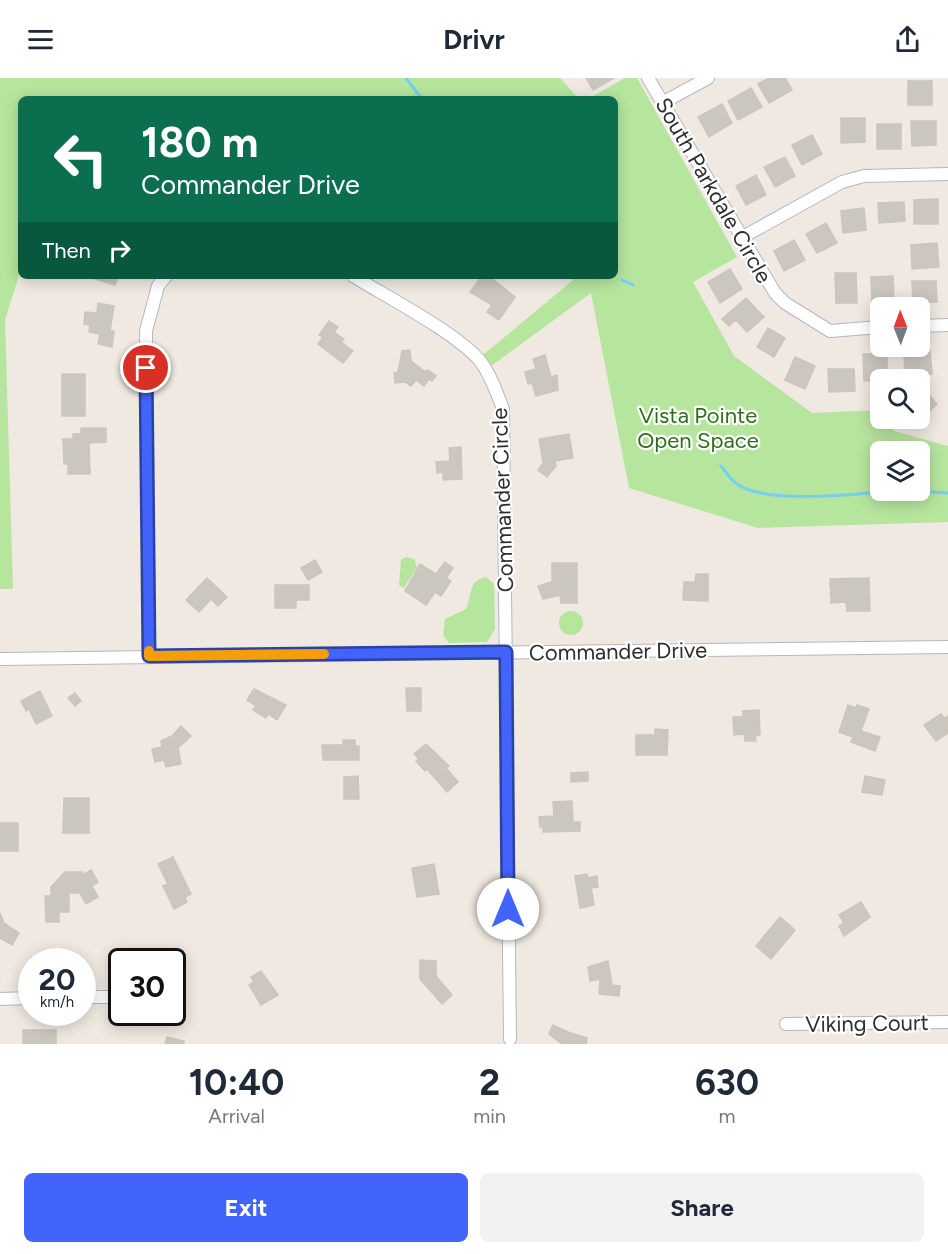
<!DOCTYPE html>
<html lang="en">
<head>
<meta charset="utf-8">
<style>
  body { margin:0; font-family:Figtree,sans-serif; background:#f2f2f3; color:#1f2937; height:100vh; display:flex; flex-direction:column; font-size:22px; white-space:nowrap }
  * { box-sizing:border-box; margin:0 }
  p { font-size:20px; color:#747a83 }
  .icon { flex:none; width:33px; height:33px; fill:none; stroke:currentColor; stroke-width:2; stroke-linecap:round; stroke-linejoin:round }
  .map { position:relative; height:966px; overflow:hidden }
  .details { display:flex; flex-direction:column; background:#fff; flex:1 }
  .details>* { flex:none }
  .banner { position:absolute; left:18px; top:18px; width:600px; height:183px; border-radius:9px; box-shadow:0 3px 15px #0003; background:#0b6e4f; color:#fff; overflow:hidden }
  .needle { width:39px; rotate:359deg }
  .tools { position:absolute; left:870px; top:219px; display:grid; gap:12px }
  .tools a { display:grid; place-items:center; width:60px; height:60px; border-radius:9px; background:#fff; box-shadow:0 3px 15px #0003; font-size:30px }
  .speed { position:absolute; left:18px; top:870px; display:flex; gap:12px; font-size:30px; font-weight:700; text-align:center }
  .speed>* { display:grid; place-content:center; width:78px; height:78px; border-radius:50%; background:#fff; box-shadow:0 3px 15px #0003; line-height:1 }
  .speed small { font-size:15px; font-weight:400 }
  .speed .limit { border:3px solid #111; border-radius:9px; background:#fff; color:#111 }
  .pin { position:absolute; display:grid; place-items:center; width:51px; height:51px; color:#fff; margin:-26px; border:3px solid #fff; border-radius:50%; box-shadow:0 2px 6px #0007 }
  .me { position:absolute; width:66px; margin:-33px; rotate:0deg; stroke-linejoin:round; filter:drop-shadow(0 0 4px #0008) }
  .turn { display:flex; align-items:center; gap:21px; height:126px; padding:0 24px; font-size:27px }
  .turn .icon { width:78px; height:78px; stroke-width:2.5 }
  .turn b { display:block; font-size:42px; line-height:51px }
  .then { display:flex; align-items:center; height:57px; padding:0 24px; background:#0003; gap:12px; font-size:22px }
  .eta { display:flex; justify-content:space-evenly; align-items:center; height:102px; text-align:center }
  .eta b { font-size:36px; font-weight:700; line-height:42px }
  .button { display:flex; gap:12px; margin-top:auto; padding:12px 24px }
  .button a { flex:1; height:69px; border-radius:9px; background:#4264fb; color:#fff; font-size:24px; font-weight:700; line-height:69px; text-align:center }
  .button a+a { background:#f2f2f3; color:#1f2937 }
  header { display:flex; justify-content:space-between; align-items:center; height:78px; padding:0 24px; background:#fff; font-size:27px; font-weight:700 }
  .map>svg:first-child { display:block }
</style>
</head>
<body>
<header><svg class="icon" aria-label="menu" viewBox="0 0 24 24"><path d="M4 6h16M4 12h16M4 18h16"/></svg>Drivr<svg class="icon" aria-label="share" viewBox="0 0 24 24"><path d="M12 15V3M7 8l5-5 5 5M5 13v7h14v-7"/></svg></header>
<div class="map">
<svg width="948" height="966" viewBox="0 0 948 966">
  <rect width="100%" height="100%" fill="#efe9e1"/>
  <g fill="#b6e59e" fill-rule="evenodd">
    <path d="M0,0H560L579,21H21V191L5,242L13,511H0Z"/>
    <path d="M625,0H637L737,179L693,204L734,278L812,335L880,332V340L894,341V353L948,368V444L758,450L629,410L591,215L491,288L483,277L573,202L570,198H615V21H588ZM880,374H920V412H880Z"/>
    <path d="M406,479L414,481L417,489L404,510L399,507L401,482Z"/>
    <path d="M486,499L494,506L495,551L487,564L449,565L443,557L445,541L466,531C472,517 468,502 486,499Z"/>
    <circle cx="571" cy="545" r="12"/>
  </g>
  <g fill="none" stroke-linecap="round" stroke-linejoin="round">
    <g stroke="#75cff0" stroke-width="3">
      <path d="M406,0L422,21"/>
      <path d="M622,202L633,207"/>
      <path d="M721,388C726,394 731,402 737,406C764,426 859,417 894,412"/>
      <path d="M902,412L948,415"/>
    </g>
  </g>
  <g fill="#cbc7bf" stroke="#cbc5ba" stroke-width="1.5">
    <path d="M586,0H614L593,12Z"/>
    <path d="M769,0H785L792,12L769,25L758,6Z"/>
    <rect x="908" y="3" width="24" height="24"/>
    <path d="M751,10L762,29L738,42L728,23Z"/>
    <path d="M722,26L732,45L709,59L698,39Z"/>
    <path d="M841,40H865V64L841,65Z"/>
    <path d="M911,43H936V67L912,68Z"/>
    <rect x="877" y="46" width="24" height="25"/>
    <path d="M812,57L822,76L802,87L792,67Z"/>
    <path d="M785,79L795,98L775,109L764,89Z"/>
    <path d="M756,97L766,117L746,127L736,108Z"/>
    <path d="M938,121V146H914V122Z"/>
    <path d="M904,124L905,143L879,145L878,125Z"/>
    <path d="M864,130L866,152L843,155L841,133Z"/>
    <path d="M826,145L837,165L817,175L806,156Z"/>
    <path d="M794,162L805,182L784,193L774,173Z"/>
    <path d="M937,165L939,189L912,191L911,167Z"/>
    <path d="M730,191L742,211L720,225L708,204Z"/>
    <path d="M835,195H856L857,225H836Z"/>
    <path d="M86,198H118L115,207Z"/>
    <path d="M482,198H489L515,219L499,242L487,234L492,227L470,214Z"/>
    <path d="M893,198L894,224L872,225L871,199Z"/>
    <path d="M912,203H936L937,224L913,225Z"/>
    <path d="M746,220L764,239L747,254L736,242L729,248L722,241Z"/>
    <path d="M98,225L114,228L110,253H114L112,269L98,266L100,256L89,254L90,247L84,246L85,234L97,235Z"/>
    <path d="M329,243L338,249L334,254L344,261L341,264L353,273L343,285L318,266L323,259L319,257Z"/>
    <path d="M768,250L785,260L774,279L757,269Z"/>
    <path d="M410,272L411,283L424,293L428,292L436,298L432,303L429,301L424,308L416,302L411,308L405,304L395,305L394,295L398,294L402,273Z"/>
    <path d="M930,272L932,296L905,298L904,274Z"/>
    <path d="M863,276H887V302L864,303Z"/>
    <path d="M545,277L551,299L557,297L558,312L536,318L532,305L528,306L525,294L536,291L533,281Z"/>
    <path d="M795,279L815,288L805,311L785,302Z"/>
    <path d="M828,291H854L855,313L829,314Z"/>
    <rect x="62" y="296" width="23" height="42"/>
    <path d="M923,310L937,326L920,342V313Z"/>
    <path d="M81,350H106V364L89,365L90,396H68V386H64L63,361H73V356H81Z"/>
    <path d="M569,356L573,380L555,383L556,388L547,399L538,392L543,385L539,361Z"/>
    <path d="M461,369L462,401L443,402V394L437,395L436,384L450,383L449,370Z"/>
    <path d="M315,482L322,494L308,502L301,490Z"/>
    <path d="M445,484L453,490L446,500L451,503L441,518L435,514L426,527L405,513L420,486L436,496Z"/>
    <path d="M552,485H577V525H561L560,517L543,521L538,508L552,504Z"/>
    <path d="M696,496H708V523L683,522L684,504H695Z"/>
    <path d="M207,500L227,519L218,528L211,521L199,534L186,522Z"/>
    <path d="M869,500L870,533H847L846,524L831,525L830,501Z"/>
    <path d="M275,507H309V522H296V530H275Z"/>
    <path d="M406,610H421V633H407Z"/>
    <path d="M254,611L286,627L277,642L268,636L266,640L253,632L256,628L247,622Z"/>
    <path d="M40,613L52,638L36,646L29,631L26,633L21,623Z"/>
    <path d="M75,615L81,623L75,628L68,620Z"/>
    <path d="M848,627L856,630L857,627L869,631L861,653L880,659L875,673L851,664L853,659L839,654Z"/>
    <path d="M759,632L760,657L755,658L756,663H745L744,656L734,657L733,639H743V633Z"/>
    <path d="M941,636L944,640L948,638V655L936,663L924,647Z"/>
    <path d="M181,648L191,658L178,670L181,686L166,689L164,682L155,684L152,671L162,669L161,663L172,658Z"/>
    <path d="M655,651L668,652L667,677H636V657H655Z"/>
    <path d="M343,662H355V668H359V682H323L322,667H343Z"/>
    <path d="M426,666L449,688L446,690L458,704L447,714L427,691L425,693L416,683L419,681L414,676Z"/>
    <path d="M588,694V703L571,704V695Z"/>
    <path d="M358,698L359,721H344V699Z"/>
    <path d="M865,698L885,702L882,717L862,714Z"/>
    <path d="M64,720H89V755H63Z"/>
    <path d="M572,723L573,744H580V753L543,754V749H540L539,739L554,738L553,724Z"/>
    <rect x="0" y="745" width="18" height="28"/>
    <path d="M173,779L191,816L185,819L187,824L174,831L163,808L168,806L158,786Z"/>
    <path d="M434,786L439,816L417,819L412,790Z"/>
    <path d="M91,792L98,804L92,808L98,819L86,826L80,815H69V834H59V844H46L45,818H51V809L65,794H83V797Z"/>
    <path d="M587,796L588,800L597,798L598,809L591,810L594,827L580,830L575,798Z"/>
    <path d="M861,824L870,839L844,858L839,848L844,845L839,837Z"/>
    <path d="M0,835L4,845L19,855L12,867L0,860Z"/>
    <path d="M780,839L795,852L771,881L756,868Z"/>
    <path d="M420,882L436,883V898L452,917L442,926L420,901Z"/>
    <path d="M608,883L612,907L620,908L619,918L599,916L600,901L590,903L588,889Z"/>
    <path d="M261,893L278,917L261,927L249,907L254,904L251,899Z"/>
    <path d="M553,947L568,954L587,960L586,966H562L549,956Z"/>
    <rect x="23" y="952" width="33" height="14"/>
    <path d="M167,959L184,963V966H165Z"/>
  </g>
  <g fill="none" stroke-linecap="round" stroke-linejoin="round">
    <defs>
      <g id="minor">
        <path d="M648,0L775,215L785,225L830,253L880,249"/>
        <path d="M662,25L708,0"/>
        <path d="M741,160L842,104L864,98L948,96"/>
        <path d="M353,198C387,219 457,255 481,284C491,298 497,315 503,331L510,961"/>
        <path d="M920,248L948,247"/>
        <path d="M149,578L146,253L158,208L166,198"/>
        <path d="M0,581L948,569"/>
        <path d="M82,919H122"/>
        <path d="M0,921L32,920"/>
        <path d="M786,946L948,944"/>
      </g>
    </defs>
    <use href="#minor" stroke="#b4b7c1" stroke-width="14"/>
    <use href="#minor" stroke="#fff" stroke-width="12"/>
  </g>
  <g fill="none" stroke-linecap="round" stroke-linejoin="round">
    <defs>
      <path id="route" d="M146,290L149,578L506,574L508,831"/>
    </defs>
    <use href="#route" stroke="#2b41a3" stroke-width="15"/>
    <use href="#route" stroke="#4264fb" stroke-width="10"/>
    <path stroke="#f59e0b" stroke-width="10" d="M149,573V578L324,576"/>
  </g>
  <g text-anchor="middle" stroke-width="4.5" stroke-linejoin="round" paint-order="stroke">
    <g font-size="22" fill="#2e2e2e" stroke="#fff">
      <text transform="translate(714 112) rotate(60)" y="8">South Parkdale Circle</text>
      <text transform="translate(502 422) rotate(-92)" y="8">Commander Circle</text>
      <text transform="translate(618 573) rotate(-1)" y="8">Commander Drive</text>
      <text transform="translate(867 945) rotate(-1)" y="8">Viking Court</text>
    </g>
    <g font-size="22" fill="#2c6e1b" stroke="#fff">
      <text x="698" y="345">Vista Pointe<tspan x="698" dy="25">Open Space</tspan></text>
    </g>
  </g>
</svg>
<div class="tools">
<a><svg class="needle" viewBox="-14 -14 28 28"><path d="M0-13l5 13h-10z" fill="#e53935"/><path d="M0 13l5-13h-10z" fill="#747a83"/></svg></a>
<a><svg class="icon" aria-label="search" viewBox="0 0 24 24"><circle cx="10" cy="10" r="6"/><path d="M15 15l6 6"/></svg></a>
<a><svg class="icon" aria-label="layers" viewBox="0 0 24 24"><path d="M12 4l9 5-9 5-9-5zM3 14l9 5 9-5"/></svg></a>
</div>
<div class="speed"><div>20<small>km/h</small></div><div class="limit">30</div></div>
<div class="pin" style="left:146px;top:290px;background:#d93025"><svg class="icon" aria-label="arrive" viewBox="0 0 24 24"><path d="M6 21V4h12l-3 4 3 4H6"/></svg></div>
<svg class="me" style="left:508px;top:831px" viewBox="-20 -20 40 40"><circle r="19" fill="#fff"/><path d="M0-13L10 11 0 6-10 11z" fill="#4264fb"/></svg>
<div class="banner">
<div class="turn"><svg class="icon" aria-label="left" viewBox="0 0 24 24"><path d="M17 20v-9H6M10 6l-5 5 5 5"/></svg><div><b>180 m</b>Commander Drive</div></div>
<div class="then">Then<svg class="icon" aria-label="right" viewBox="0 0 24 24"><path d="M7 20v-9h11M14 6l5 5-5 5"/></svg></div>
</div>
</div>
<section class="details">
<div class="eta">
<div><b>10:40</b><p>Arrival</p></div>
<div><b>2</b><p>min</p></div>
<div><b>630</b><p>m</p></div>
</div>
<div class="button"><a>Exit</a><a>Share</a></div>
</section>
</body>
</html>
